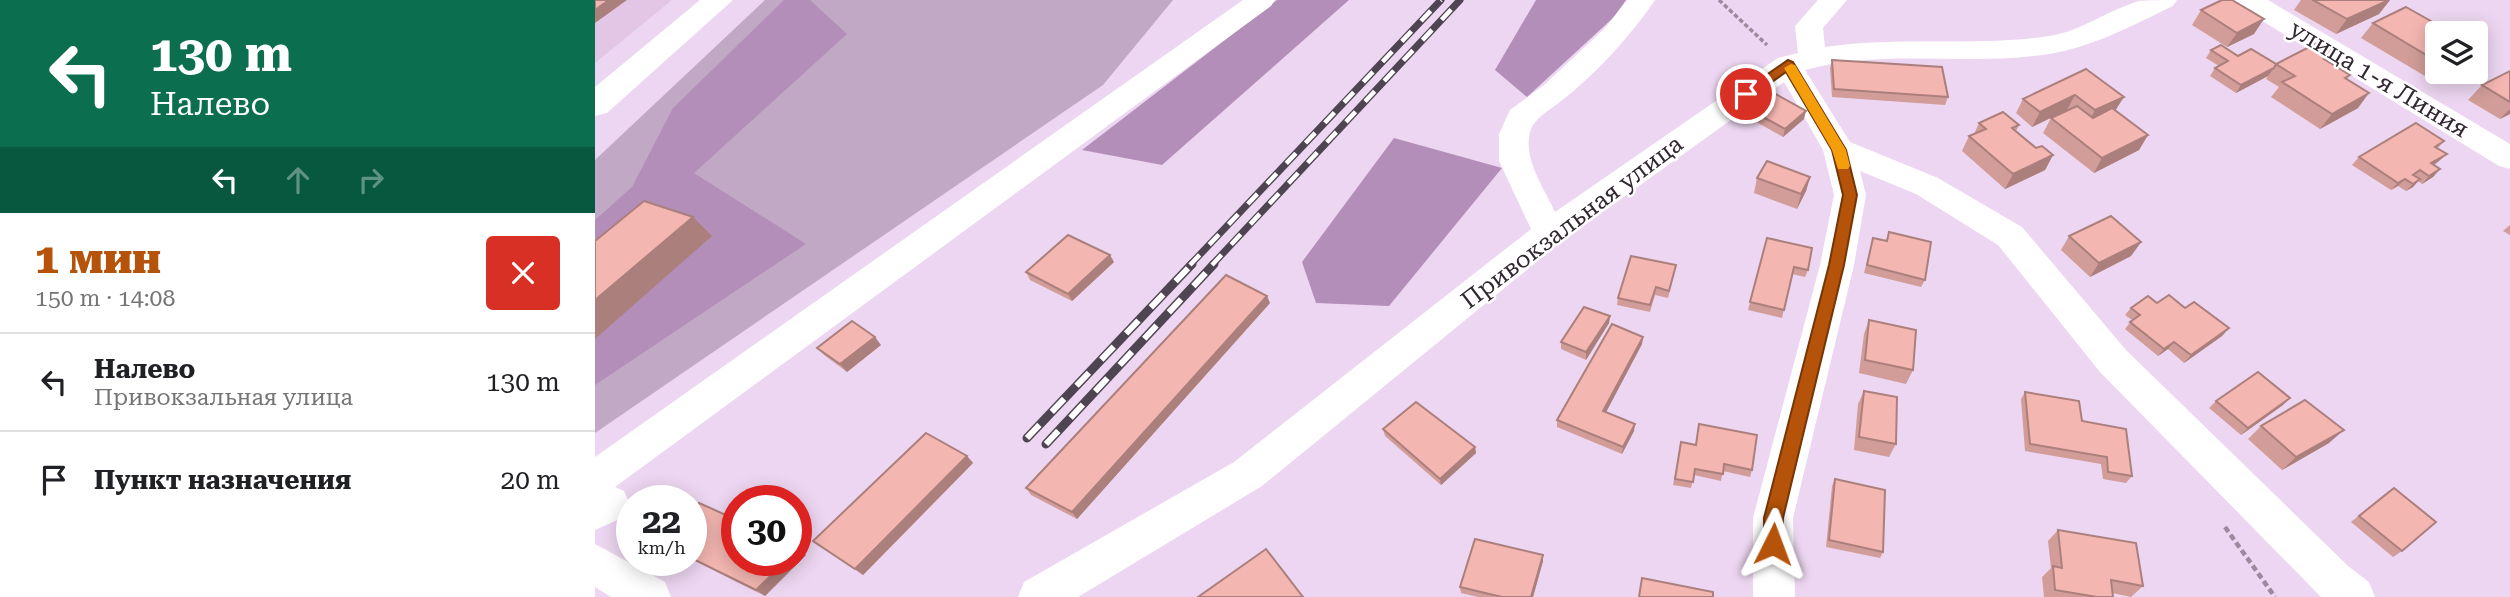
<!DOCTYPE html>
<html lang="ru">
<head>
<meta charset="utf-8">
<style>
  body { margin:0; font-family:"Roboto Serif",serif; background:#f2f2f2; color:#202124; height:100vh; display:flex; flex-direction:column; font-size:26px; white-space:nowrap }
  * { box-sizing:border-box; margin:0 }
  p { font-size:23px; color:#757577 }
  .icon { flex:none; width:38px; height:38px; fill:none; stroke:currentColor; stroke-width:2; stroke-linecap:round; stroke-linejoin:round }
  .map { position:relative; flex:1; overflow:hidden }
  .panel { display:flex; flex-direction:column; background:#fff; width:595px }
  .panel>* { flex:none }
  .guide { background:#0b6e4f; color:#fff; overflow:hidden }
  .fabs { position:absolute; left:1830px; top:21px; display:grid; gap:14px }
  .fabs a { display:grid; place-items:center; width:63px; height:63px; border-radius:7px; background:#fff; box-shadow:0 4px 18px #0003; font-size:35px }
  .speed { position:absolute; left:21px; top:485px; display:flex; gap:14px; font-size:35px; font-weight:700; text-align:center }
  .speed>* { display:grid; place-content:center; width:91px; height:91px; border-radius:50%; background:#fff; box-shadow:0 4px 18px #0003; line-height:1 }
  .speed small { font-size:18px; font-weight:400 }
  .speed .limit { border:10px solid #d22; background:#fff; color:#111 }
  .pin { position:absolute; display:grid; place-items:center; width:60px; height:60px; color:#fff; margin:-30px; border:4px solid #fff; border-radius:50%; box-shadow:0 2px 7px #0007 }
  .me { position:absolute; width:77px; margin:-38px; rotate:3deg; stroke-linejoin:round; filter:drop-shadow(0 0 5px #0008) }
  .turn { display:flex; align-items:center; gap:24px; height:147px; padding:0 35px; font-size:32px }
  .turn .icon { width:91px; height:91px; stroke-width:2.5 }
  .turn b { display:block; font-size:49px; line-height:60px }
  .lanes { display:flex; align-items:center; height:66px; padding:0 35px; background:#0003; justify-content:center; gap:35px; direction:ltr }
  .lanes .off { opacity:.35 }
  .round { display:grid; place-items:center; flex:none; width:74px; height:74px; border-radius:7px; background:#f2f2f2 }
  .summary { display:flex; align-items:center; justify-content:space-between; height:119px; padding:0 35px }
  h1 { font-size:42px; font-weight:800; line-height:52px; color:#b45309 }
  ul { padding:0; list-style:none }
  li { display:flex; align-items:center; gap:21px; height:98px; padding:0 35px; border-top:2px solid #e0e0e0 }
  li div { flex:1 }
  li b { display:block; font-size:26px }
  li em { font-style:normal }
  main { display:flex; flex:1; min-height:0 }
  .map>svg:first-child { display:block }
</style>
</head>
<body>
<main>
<section class="panel">
<div class="guide">
<div class="turn"><svg class="icon" aria-label="left" viewBox="0 0 24 24"><path d="M17 20v-9H6M10 6l-5 5 5 5"/></svg><div><b>130 m</b>Налево</div></div>
<div class="lanes"><svg class="icon" aria-label="left" viewBox="0 0 24 24"><path d="M17 20v-9H6M10 6l-5 5 5 5"/></svg><svg class="icon off" aria-label="ahead" viewBox="0 0 24 24"><path d="M12 20V5M6 11l6-6 6 6"/></svg><svg class="icon off" aria-label="right" viewBox="0 0 24 24"><path d="M7 20v-9h11M14 6l5 5-5 5"/></svg></div>
</div>
<div class="summary"><div><h1>1 мин</h1><p>150 m · 14:08</p></div><a class="round" style="background:#d93025;color:#fff"><svg class="icon" aria-label="close" viewBox="0 0 24 24"><path d="M6 6l12 12M18 6L6 18"/></svg></a></div>
<ul>
<li><svg class="icon" aria-label="left" viewBox="0 0 24 24"><path d="M17 20v-9H6M10 6l-5 5 5 5"/></svg><div><b>Налево</b><p>Привокзальная улица</p></div><em>130 m</em></li>
<li><svg class="icon" aria-label="arrive" viewBox="0 0 24 24"><path d="M6 21V4h12l-3 4 3 4H6"/></svg><div><b>Пункт назначения</b></div><em>20 m</em></li>
</ul>
</section>
<div class="map">
<svg width="1915" height="597" viewBox="0 0 1915 597">
  <rect width="100%" height="100%" fill="#edd6f1"/>
  <path fill="#e3c6e6" d="M0,0H77L0,63Z"/>
  <path fill="#c1a8c5" d="M170,0H578L508,85L0,433V160Z"/>
  <g fill="#b38eb8">
    <path d="M189,0H215L252,34L99,173L211,244L0,385V220L37,187L78,108Z"/>
    <path d="M682,0H754L567,165L487,150Z"/>
    <path d="M941,0H1031L1019,17L932,97L900,70Z"/>
    <path d="M799,138L907,168L794,306L721,303L707,262Z"/>
  </g>
  <g fill="none" stroke-linecap="round" stroke-linejoin="round">
    <path stroke="#9b8a9e" stroke-width="3.5" stroke-dasharray="4.5 2.5" stroke-linecap="butt" d="M1124,0L1172,45"/>
    <path stroke="#9b8a9e" stroke-width="4.5" stroke-dasharray="6 3.5" stroke-linecap="butt" d="M1630,527L1680,597"/>
    <g fill="#fff" fill-rule="evenodd">
      <path d="M648,0H680L676,6L20,487L29,491L35,504L29,517L0,530V457Z"/>
      <path d="M1032,0H1060C1034,38 1001,74 965,102C955,110 939,118 935,132C928,159 949,188 960,212L1183,58L1203,53L1200,26L1223,0H1252L1228,28L1230,47C1304,36 1380,47 1454,36C1487,31 1513,10 1544,1C1555,0 1570,0 1582,0L1578,6C1538,25 1498,47 1454,54C1374,67 1290,48 1210,70L1255,142L1343,178L1427,227L1531,350L1753,566L1774,582L1780,597H1726L1505,372L1403,245L1321,194L1265,171L1271,195L1259,265L1198,518L1200,597H1158V518L1225,265L1239,195L1228,150L1189,82L966,242L667,486L483,597H423L429,582L639,462L936,229L904,161V134L915,110L949,85L1010,28Z"/>
      <path d="M1639,0H1673L1915,144V169L1904,166L1643,6Z"/>
      <path d="M0,544L70,582L76,597H16L0,587Z"/>
    </g>
    <path fill="#fff" fill-rule="evenodd" d="M105,0H138L12,113L0,116V87Z"/>
    <defs>
      <g id="rail-far1">
        <path d="M595,265L846,0"/>
        <path d="M617,265L865,0"/>
      </g>
      <g id="rail">
        <path d="M432,438L597,264"/>
        <path d="M451,444L619,264"/>
      </g>
    </defs>
    <use href="#rail-far1" stroke="#4f4451" stroke-width="7"/>
    <use href="#rail" stroke="#4f4451" stroke-width="9"/>
    <use href="#rail-far1" stroke="#fff" stroke-width="4.5" stroke-dasharray="14" stroke-linecap="butt"/>
    <use href="#rail" stroke="#fff" stroke-width="6" stroke-dasharray="18" stroke-linecap="butt"/>
  </g>
  <g fill="#d29d98">
    <path d="M1706,0H1795L1784,14L1741,34L1699,10Z"/>
    <path d="M1606,10L1659,34L1632,47L1597,25Z"/>
    <path d="M1778,23L1843,33V72L1835,79L1766,38Z"/>
    <path d="M1616,50L1681,64L1741,52L1734,62L1755,75L1752,79L1763,108L1725,129L1676,97L1684,87L1671,79L1673,76L1641,93L1615,76L1620,68L1624,66L1611,58Z"/>
    <path d="M1237,60L1353,97L1350,105L1237,97L1235,68Z"/>
    <path d="M1491,69L1521,111L1553,135L1544,150L1499,173L1448,133L1456,118L1472,110L1437,127L1421,113L1428,99Z"/>
    <path d="M1915,71V114L1905,119L1873,100L1887,85Z"/>
    <path d="M1148,106L1209,119L1188,137L1147,114Z"/>
    <path d="M1384,123L1424,125L1421,131L1441,148L1458,155L1450,170L1410,189L1367,151L1374,136L1379,134Z"/>
    <path d="M1849,141L1843,148L1844,161L1839,165L1845,169L1838,177L1827,184L1823,181L1818,187L1811,191L1803,186L1796,190L1757,165L1764,157Z"/>
    <path d="M1215,177L1211,191L1202,209L1159,193L1162,178Z"/>
    <path d="M1915,225V235L1908,231Z"/>
    <path d="M1294,232L1330,280L1326,287L1269,273L1278,238L1291,241Z"/>
    <path d="M1474,236L1546,242L1536,256L1495,277L1466,250Z"/>
    <path d="M1172,238L1213,270L1210,277L1197,274L1187,318L1153,310Z"/>
    <path d="M519,262L477,301L435,280L431,272Z"/>
    <path d="M1081,265L1073,298L1060,295L1055,312L1022,305L1023,298Z"/>
    <path d="M675,303L482,519L436,495L431,488Z"/>
    <path d="M1562,303L1590,308L1634,328L1627,336L1589,363L1573,349L1563,356L1530,329L1537,320L1530,315L1536,308Z"/>
    <path d="M1015,316L1014,323L991,360L966,349V342Z"/>
    <path d="M1274,320L1318,370L1311,384L1264,373L1269,334Z"/>
    <path d="M1048,337L1047,344L1011,412L1039,431L1027,454L962,427V420Z"/>
    <path d="M286,345L252,372L229,355L222,348Z"/>
    <path d="M1269,391L1301,444L1294,457L1259,450L1263,404Z"/>
    <path d="M1430,392L1487,421L1537,476L1531,483L1508,479L1506,464L1430,451L1426,399Z"/>
    <path d="M1621,401L1688,405L1646,435L1614,408Z"/>
    <path d="M1666,426L1734,443L1687,470L1653,439Z"/>
    <path d="M788,429L880,447L881,453L846,485L790,436Z"/>
    <path d="M1086,442L1157,470L1155,477L1128,471L1126,481L1099,475L1096,488L1078,485Z"/>
    <path d="M372,456L378,463L268,575L218,541Z"/>
    <path d="M1240,479L1288,552L1285,558L1231,547L1237,486Z"/>
    <path d="M1790,494L1807,551L1798,557L1756,522Z"/>
    <path d="M96,510L211,555L170,596L96,559Z"/>
    <path d="M1463,530L1548,586L1536,597L1517,593L1518,597H1449L1447,577L1456,568L1453,541Z"/>
    <path d="M948,561L938,597H883L866,593L865,587Z"/>
  </g>
  <g fill="#ab7f7c">
    <path d="M14,0H32L0,23V10Z"/>
    <path d="M1795,0L1784,14L1741,34L1752,19Z"/>
    <path d="M1669,19L1659,34L1632,47L1642,33Z"/>
    <path d="M1741,52L1730,67L1729,59Z"/>
    <path d="M1679,68L1673,76L1641,93L1646,85Z"/>
    <path d="M1843,69V72H1849L1835,79Z"/>
    <path d="M1774,93L1763,108L1725,129L1737,114Z"/>
    <path d="M1480,95L1472,110L1437,127L1445,112Z"/>
    <path d="M1529,97L1520,111L1492,125L1500,110Z"/>
    <path d="M1915,109V114L1905,119Z"/>
    <path d="M1211,111L1209,119L1188,137L1190,129Z"/>
    <path d="M1553,135L1544,150L1499,173L1507,158Z"/>
    <path d="M1852,154L1844,161L1829,171L1836,163Z"/>
    <path d="M1458,155L1450,170L1410,189L1418,174Z"/>
    <path d="M1845,169L1838,177L1827,184L1834,176Z"/>
    <path d="M1215,177L1211,191L1202,209L1206,194Z"/>
    <path d="M1810,179L1803,186L1796,190L1803,183Z"/>
    <path d="M1825,179L1818,187L1811,191L1818,184Z"/>
    <path d="M98,217L117,236L0,339V300Z"/>
    <path d="M1546,242L1536,256L1495,277L1504,263Z"/>
    <path d="M515,255L519,262L477,301L473,294Z"/>
    <path d="M672,296L675,303L482,519L477,512Z"/>
    <path d="M1015,316L1014,323L991,360V352Z"/>
    <path d="M1634,328L1627,336L1589,363L1596,355Z"/>
    <path d="M280,337L286,345L252,372L245,364Z"/>
    <path d="M1048,337L1047,344L1008,418V411Z"/>
    <path d="M1579,342L1573,349L1563,356L1569,349Z"/>
    <path d="M1695,398L1688,405L1646,435L1653,428Z"/>
    <path d="M1040,424L1039,431L1027,454L1028,447Z"/>
    <path d="M1749,430L1734,443L1687,470L1701,457Z"/>
    <path d="M880,447L881,453L846,485L845,479Z"/>
    <path d="M372,456L378,463L268,575L260,569Z"/>
    <path d="M203,549L211,555L170,596L161,590L192,560H201V551Z"/>
    <path d="M948,555V561L938,597H936Z"/>
  </g>
  <g fill="#f4b6b1" stroke="#ab7f7c" stroke-width="2">
    <path d="M0,0H14L0,10Z"/>
    <path d="M1627,0H1637L1669,19L1642,33L1606,10Z"/>
    <path d="M1718,0H1794L1752,19Z"/>
    <path d="M1811,7L1857,33H1843V62L1778,23Z"/>
    <path d="M1724,42L1741,52L1729,59L1755,75L1750,78L1774,93L1737,114L1687,82L1700,76L1681,64Z"/>
    <path d="M1626,45L1643,56L1656,49L1681,64L1679,68L1646,85L1620,68L1633,61L1616,50Z"/>
    <path d="M1237,60L1347,67L1353,97L1239,89Z"/>
    <path d="M1491,69L1529,97L1500,110L1480,95L1445,112L1428,99Z"/>
    <path d="M1915,71V102L1887,85Z"/>
    <path d="M1170,88L1211,111L1190,129L1148,106Z"/>
    <path d="M1482,106L1498,118L1517,108L1553,135L1507,158L1456,118Z"/>
    <path d="M1408,112L1424,125L1417,128L1441,148L1447,146L1458,155L1418,174L1374,136L1391,129L1384,123Z"/>
    <path d="M1821,123L1849,141L1840,147L1852,154L1836,163L1845,169L1834,176L1825,170L1818,175L1825,179L1818,184L1810,179L1803,183L1764,157Z"/>
    <path d="M1172,161L1215,177L1206,194L1162,178Z"/>
    <path d="M49,201L98,217L0,300V241Z"/>
    <path d="M1516,216L1546,242L1504,263L1474,236Z"/>
    <path d="M1294,232L1336,242L1330,280L1272,265L1278,238L1292,241Z"/>
    <path d="M473,235L515,255L473,294L431,272Z"/>
    <path d="M1172,238L1217,248L1213,270L1199,267L1189,310L1155,302Z"/>
    <path d="M1036,256L1081,265L1074,291L1061,287L1055,305L1023,298Z"/>
    <path d="M631,275L672,296L477,512L431,488Z"/>
    <path d="M1574,295L1590,308L1599,302L1634,328L1596,355L1579,342L1569,349L1535,322L1545,315L1536,308L1553,296L1562,303Z"/>
    <path d="M989,307L1015,316L991,352L966,342Z"/>
    <path d="M1274,320L1321,330L1318,370L1270,360Z"/>
    <path d="M257,321L280,337L245,364L222,348Z"/>
    <path d="M1017,324L1048,337L1008,411L1040,424L1028,447L962,420Z"/>
    <path d="M1663,372L1695,398L1653,428L1621,401Z"/>
    <path d="M1269,391L1302,397L1301,444L1264,437Z"/>
    <path d="M1430,392L1484,401L1487,421L1531,429L1537,476L1513,472L1512,457L1435,444Z"/>
    <path d="M1710,400L1749,430L1701,457L1666,426Z"/>
    <path d="M821,402L880,447L845,479L788,429Z"/>
    <path d="M1104,424L1162,435L1157,470L1129,464L1128,474L1100,469L1098,482L1080,479L1086,442L1101,445Z"/>
    <path d="M331,433L372,456L260,569L218,541Z"/>
    <path d="M1240,479L1290,490L1288,552L1234,540Z"/>
    <path d="M1799,488L1841,522L1807,551L1764,516Z"/>
    <path d="M104,503L142,520V560H192L161,590L96,558V510Z"/>
    <path d="M1463,530L1541,543L1548,586L1516,580L1518,597H1502L1460,590L1458,566L1467,568Z"/>
    <path d="M880,539L948,555L936,597H907L865,587Z"/>
    <path d="M671,549L708,597H603Z"/>
    <path d="M1047,578L1118,592V597H1044Z"/>
  </g>
  <path fill="#b45309" stroke="#753606" stroke-width="2" d="M1193,60L1198,62L1251,150L1262,195L1249,265L1188,518V544L1185,550L1178,553L1172,550L1169,544V518L1234,265L1248,195L1237,150L1191,72L1155,98L1151,99L1144,94Z"/>
  <path fill="#f59e0b" d="M1196,64L1200,65L1251,150L1255,166L1253,169H1243L1237,150L1189,68Z"/>
  <g text-anchor="middle" stroke-width="5" stroke-linejoin="round" paint-order="stroke">
    <g font-size="24" fill="#312832" stroke="#fff">
      <text transform="translate(1784 79) rotate(31)" y="8">улица 1-я Линия</text>
      <text transform="translate(977 222) rotate(-37)" y="8">Привокзальная улица</text>
    </g>
  </g>
</svg>
<div class="fabs">
<a><svg class="icon" aria-label="layers" viewBox="0 0 24 24"><path d="M12 4l9 5-9 5-9-5zM3 14l9 5 9-5"/></svg></a>
</div>
<div class="speed"><div>22<small>km/h</small></div><div class="limit">30</div></div>
<div class="pin" style="left:1151px;top:94px;background:#d93025"><svg class="icon" aria-label="arrive" viewBox="0 0 24 24"><path d="M6 21V4h12l-3 4 3 4H6"/></svg></div>
<svg class="me" style="left:1178px;top:544px" viewBox="-20 -20 40 40"><path d="M0-17L14 15 0 8-14 15z" fill="#b45309" stroke="#fff" stroke-width="4"/></svg>
</div>
</main>
</body>
</html>
